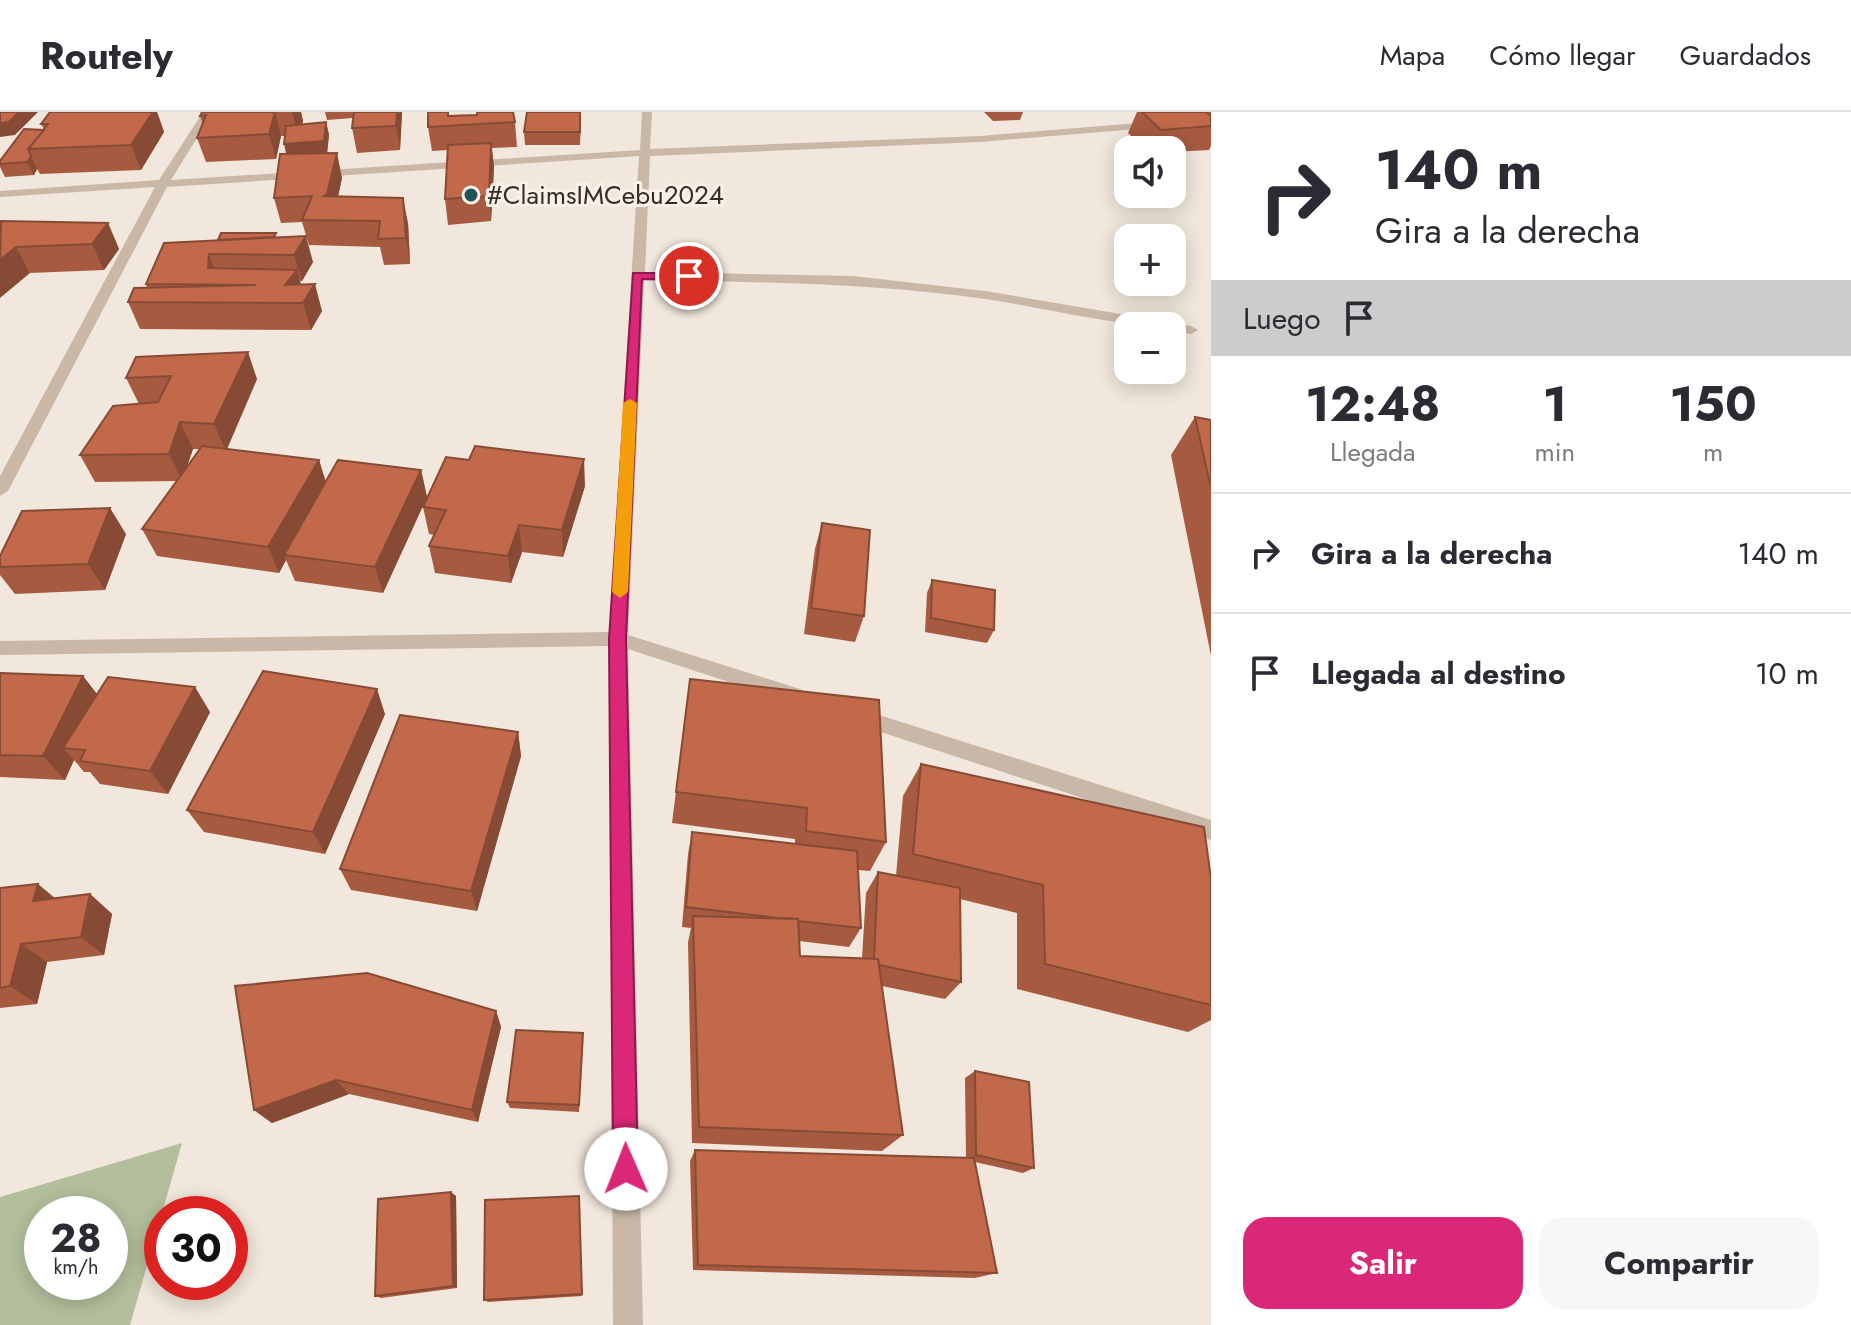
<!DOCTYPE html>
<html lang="es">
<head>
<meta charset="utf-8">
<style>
  body { margin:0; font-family:Jost,sans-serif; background:#f7f7f7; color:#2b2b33; height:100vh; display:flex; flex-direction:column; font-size:30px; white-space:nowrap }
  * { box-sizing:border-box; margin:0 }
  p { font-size:26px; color:#7c7c81 }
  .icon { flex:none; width:44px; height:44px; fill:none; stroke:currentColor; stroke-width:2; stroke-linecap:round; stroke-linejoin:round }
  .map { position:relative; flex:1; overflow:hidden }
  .sheet { display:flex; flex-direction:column; background:#fff; width:640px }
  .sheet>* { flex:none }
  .hud { background:#fff; color:#2b2b33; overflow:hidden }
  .controls { position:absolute; left:1114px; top:24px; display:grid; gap:16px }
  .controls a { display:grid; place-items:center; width:72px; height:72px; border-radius:16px; background:#fff; box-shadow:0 4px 20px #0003; font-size:40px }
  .speed { position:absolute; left:24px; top:1084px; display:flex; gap:16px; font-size:40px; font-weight:700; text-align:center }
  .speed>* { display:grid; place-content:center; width:104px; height:104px; border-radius:50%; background:#fff; box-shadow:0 4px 20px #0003; line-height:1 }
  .speed small { font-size:20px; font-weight:400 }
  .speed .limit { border:12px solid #d22; background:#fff; color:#111 }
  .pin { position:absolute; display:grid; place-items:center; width:68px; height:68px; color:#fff; margin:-34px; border:4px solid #fff; border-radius:50%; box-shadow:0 2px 8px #0007 }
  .me { position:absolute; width:88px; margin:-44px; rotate:359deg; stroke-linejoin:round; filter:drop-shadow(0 0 6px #0008) }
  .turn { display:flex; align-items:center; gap:28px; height:168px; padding:0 32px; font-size:36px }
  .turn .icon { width:104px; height:104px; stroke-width:2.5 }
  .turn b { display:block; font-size:56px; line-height:68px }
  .then { display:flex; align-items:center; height:76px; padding:0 32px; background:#0003; gap:16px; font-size:30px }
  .eta { display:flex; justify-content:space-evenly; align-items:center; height:136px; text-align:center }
  .eta b { font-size:48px; font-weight:700; line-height:56px }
  .button { display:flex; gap:16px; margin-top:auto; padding:16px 32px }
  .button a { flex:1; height:92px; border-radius:24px; background:#db2777; color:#fff; font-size:32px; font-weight:700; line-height:92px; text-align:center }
  .button a+a { background:#f7f7f7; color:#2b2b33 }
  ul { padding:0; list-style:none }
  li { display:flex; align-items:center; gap:24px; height:120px; padding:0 32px; border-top:2px solid #e1e1e2 }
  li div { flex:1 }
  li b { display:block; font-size:30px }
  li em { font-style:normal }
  header { display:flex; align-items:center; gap:48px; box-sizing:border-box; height:112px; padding:0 40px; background:#fff; border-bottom:2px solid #e1e1e2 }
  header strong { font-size:38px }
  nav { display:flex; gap:44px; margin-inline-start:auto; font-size:28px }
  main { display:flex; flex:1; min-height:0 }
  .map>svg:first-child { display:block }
</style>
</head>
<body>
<header>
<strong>Routely</strong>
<nav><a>Mapa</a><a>Cómo llegar</a><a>Guardados</a></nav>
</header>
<main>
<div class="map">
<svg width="1211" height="1213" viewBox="0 0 1211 1213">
  <rect width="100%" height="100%" fill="#f1e7dc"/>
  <path fill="#b3bf9c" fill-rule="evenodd" d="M182,1031L130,1213H0V1085ZM42,1102H110V1170H42Z"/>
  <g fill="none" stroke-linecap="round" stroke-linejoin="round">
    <g fill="#c9b8a8" fill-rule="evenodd">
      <path d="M203,0H213L171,68L640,38L642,0H652L650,37L980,24L1211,5V11L980,30L650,44L645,160L853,164L985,179L1191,214L1198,218L1191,222L1172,219V214C1109,214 1047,196 985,187C872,171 758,170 644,168L628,523L803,578L806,584L803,590L796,592L628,537L643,1213H613L609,534L0,543V529L609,520L639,44L167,75L8,379L0,384V364L155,75L0,85V79L159,68Z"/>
      <path d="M857,596L1211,708V728L850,610L847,604L850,598Z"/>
    </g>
  </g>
  <g fill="#a65a40" fill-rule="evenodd">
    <path d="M50,0H157L164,20L141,58L40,62L37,57L34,63L5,65L0,55V49L44,17L41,12Z"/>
    <path d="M202,0H301L303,9L302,13L326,10L329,23L327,41L342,66L338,84L408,111L410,152L384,153L380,135L309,133L302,110L281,111L274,86L286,42L285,24H281L276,47L206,50L197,26L203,12L200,4Z"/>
    <path d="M325,0H402L400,38L357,41L352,16L353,6L327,8Z"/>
    <path d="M984,0H1023L1020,8L993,9Z"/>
    <path d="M1137,0H1211V34L1209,38L1172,40V38H1146L1128,21Z"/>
    <path d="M449,4L515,10L517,35L492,36L494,55L491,109L448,113L445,87L448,38L432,39L428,15Z"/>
    <path d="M581,12L580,33H525L524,20Z"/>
    <path d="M0,110L108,111L119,137L104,158L30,161Z"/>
    <path d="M277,125L313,150L302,169H300L301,173L322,199L311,218L140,217L128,190L147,175L146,172L164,131Z"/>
    <path d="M136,245L257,267L227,337L319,348L326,370L421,358L427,385L383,481L295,469L286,448L279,461L157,444L142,417L177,369L95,370L80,343L139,292L126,266ZM193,337H200L186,356Z"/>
    <path d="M1195,305L1211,308V544L1171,343Z"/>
    <path d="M585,374L563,445L522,440L511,471L435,461L429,434L435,423L429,422L423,395Z"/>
    <path d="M822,411L864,504L855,530L804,522L815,437Z"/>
    <path d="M126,422L105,478L15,482L0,463V444Z"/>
    <path d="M932,468L994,518L987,531L925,520L927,481Z"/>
    <path d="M0,561L83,564L97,582L210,600L168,682L100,672L90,660H84L74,648L65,668L0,665Z"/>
    <path d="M690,567L886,730L870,759L858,758L861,816L849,835L799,829L800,844L862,846L866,781L878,760L896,764L903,684L921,652L1211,761V908L1188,920L1017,877V801L960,787L961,870L945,887L882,874L903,1023L882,1039L692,1031L688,830L691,816L682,815L688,742L692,720L795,732V727L672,711Z"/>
    <path d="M385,602L325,742L204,720L187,698Z"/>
    <path d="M518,620L521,644L477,799L351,778L340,757Z"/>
    <path d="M0,776L55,786L90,782L112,802L104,843L47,850L37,892L0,896Z"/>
    <path d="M496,899L501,915L478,1010L349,982L272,1011L254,998Z"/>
    <path d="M583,929L579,1000L510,996L507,990Z"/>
    <path d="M975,959L1034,1056L1023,1061L975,1050L997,1161L975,1166L693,1158L690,1049L695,1038L966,1046L965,966Z"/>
    <path d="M456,1084L457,1176L381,1186L375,1184Z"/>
    <path d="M579,1084L582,1184L488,1190L484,1188Z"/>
  </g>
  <g fill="#874a34">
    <path d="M19,0H38L15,23L0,25V11Z"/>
    <path d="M153,0H157L164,20L141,58L131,33Z"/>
    <path d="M275,0L281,24L276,47L269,22Z"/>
    <path d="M292,0H301L303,9L298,23Z"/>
    <path d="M397,0H402L400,38L396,14Z"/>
    <path d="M326,10L329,23L327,41L287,45L284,32Z"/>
    <path d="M491,31L494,55L491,109L489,84Z"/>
    <path d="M337,41L342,66L333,108L324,84Z"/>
    <path d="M31,44L37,57L34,63L27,50Z"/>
    <path d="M403,86L408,111L410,152L406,126Z"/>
    <path d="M108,111L119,137L104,158L92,132Z"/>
    <path d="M306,124L313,150L302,169L294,143Z"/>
    <path d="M16,135L30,161L0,186V148Z"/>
    <path d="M209,142L218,168L208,156Z"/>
    <path d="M297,158L304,184L285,173Z"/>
    <path d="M315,172L322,199L311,218L303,191Z"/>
    <path d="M248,240L257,267L226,339L214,312Z"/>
    <path d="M180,310L193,337L182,369L169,342Z"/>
    <path d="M584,347L585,374L563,445L562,418Z"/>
    <path d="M319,348L327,375L284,443L286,448L279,461L268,435Z"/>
    <path d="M421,358L427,385L383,481L375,455Z"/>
    <path d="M110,396L126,422L105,478L88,452Z"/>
    <path d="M519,413L522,440L511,471L508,444Z"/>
    <path d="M83,564L102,589L63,636L74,648L65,668L43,644Z"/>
    <path d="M195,575L210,600L168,682L150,659Z"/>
    <path d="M377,577L385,602L325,742L313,720Z"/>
    <path d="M518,620L521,644L477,799L471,779Z"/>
    <path d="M38,772L62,792L33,789Z"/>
    <path d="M90,782L112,802L104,843L81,825Z"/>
    <path d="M21,832L47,850L37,892L10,874Z"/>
    <path d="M496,899L501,915L478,1010L472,998Z"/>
    <path d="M336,968L349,982L272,1011L254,998Z"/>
    <path d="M451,1080L456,1084L457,1176L453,1174Z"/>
  </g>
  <g fill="#c1694a" stroke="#874a34" stroke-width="2">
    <path d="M0,0H19L9,10L0,11Z"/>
    <path d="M50,0H153L131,33L28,37L48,12H41Z"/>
    <path d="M202,0H275L269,22L197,26L206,3L200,4Z"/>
    <path d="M354,0H397L396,14L352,16Z"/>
    <path d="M428,0H448V4L477,3V0H513L515,10L428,15Z"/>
    <path d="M527,0H580V20H524Z"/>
    <path d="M1142,0H1206L1211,4V14L1161,18Z"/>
    <path d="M326,10L324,29L284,32L286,14Z"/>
    <path d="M24,17L44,18L28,37L31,44L27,50L0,52V49Z"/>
    <path d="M491,31L489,84L445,87L448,33Z"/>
    <path d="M337,41L327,82L324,84L403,86L406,126L378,127L380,109L302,108L312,84L274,86L280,42Z"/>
    <path d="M1,109L108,111L92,132L16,135L0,148Z"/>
    <path d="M221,121H276L274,125L218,128Z"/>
    <path d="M306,124L294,143L209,142L208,156L297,158L285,173L315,172L303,191L128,190L134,176L256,173L146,172L164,131Z"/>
    <path d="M248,240L214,312L180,310L169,342L80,343L113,294L158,290L171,264L126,266L136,245Z"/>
    <path d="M1195,305L1211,308V376Z"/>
    <path d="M202,334L319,348L268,435L142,417Z"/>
    <path d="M475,334L584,347L562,418L519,413L508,444L429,434L446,398L423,395L446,345L469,348Z"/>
    <path d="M338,348L421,358L375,455L284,443Z"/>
    <path d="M110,396L88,452L0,455V444L22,399Z"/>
    <path d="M822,411L870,418L864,504L811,496Z"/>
    <path d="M932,468L995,478L994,518L931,506Z"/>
    <path d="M263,559L377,577L313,720L187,698Z"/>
    <path d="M0,561L83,564L43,644L0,643Z"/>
    <path d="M108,565L195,575L150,659L80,649L85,638L63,636Z"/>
    <path d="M690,567L879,588L886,730L806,719L807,696L676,680Z"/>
    <path d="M400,603L518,620L471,779L340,757Z"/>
    <path d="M921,652L1204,715L1211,767V893L1045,852L1043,773L913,742Z"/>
    <path d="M692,720L857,739L861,816L798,809V807L778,806L686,795Z"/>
    <path d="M878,760L960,776L961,870L879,853L878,847H874Z"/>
    <path d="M38,772L33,789L90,782L81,825L21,832L10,874L0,876V776Z"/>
    <path d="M693,804L798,807L800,844L878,847L903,1023L699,1015Z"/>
    <path d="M367,861L496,899L472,998L336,968L254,998L235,874Z"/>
    <path d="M516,918L583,921L579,993L507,990Z"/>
    <path d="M975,959L1029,970L1034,1056L976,1043Z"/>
    <path d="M695,1038L974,1046L997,1161L698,1153Z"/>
    <path d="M451,1080L453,1174L375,1184L378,1087Z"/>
    <path d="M579,1084L582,1182L484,1188L485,1088Z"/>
  </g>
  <path fill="#db2777" stroke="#8e194d" stroke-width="2" d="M633,161H689L695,164L689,168L642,167L626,527L638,1057L634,1066L626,1069L617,1066L613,1057L609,527Z"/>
  <path fill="#f59e0b" d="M630,287L637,291L628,480L620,486L612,480L623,291Z"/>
  <circle fill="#1f5156" stroke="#f9f1e8" stroke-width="3" cx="471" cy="83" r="8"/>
  <g text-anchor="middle" stroke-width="6" stroke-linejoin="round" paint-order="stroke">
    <g font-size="26" fill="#362d28" stroke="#f9f1e8" text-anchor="start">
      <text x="487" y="92">#ClaimsIMCebu2024</text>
    </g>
  </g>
</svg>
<div class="controls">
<a><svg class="icon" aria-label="sound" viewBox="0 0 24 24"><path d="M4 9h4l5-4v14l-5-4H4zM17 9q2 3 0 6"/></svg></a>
<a>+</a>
<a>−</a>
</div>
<div class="speed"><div>28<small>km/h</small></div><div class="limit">30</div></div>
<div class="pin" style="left:689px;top:164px;background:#d93025"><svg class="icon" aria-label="arrive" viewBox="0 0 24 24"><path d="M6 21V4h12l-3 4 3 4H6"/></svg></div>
<svg class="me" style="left:626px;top:1057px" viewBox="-20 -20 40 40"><circle r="19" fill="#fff"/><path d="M0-13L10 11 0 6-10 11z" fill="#db2777"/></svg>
</div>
<section class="sheet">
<div class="hud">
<div class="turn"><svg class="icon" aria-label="right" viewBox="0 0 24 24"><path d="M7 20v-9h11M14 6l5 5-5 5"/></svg><div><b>140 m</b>Gira a la derecha</div></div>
<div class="then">Luego<svg class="icon" aria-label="arrive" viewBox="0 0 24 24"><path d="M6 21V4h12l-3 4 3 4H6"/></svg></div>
</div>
<div class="eta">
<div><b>12:48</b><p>Llegada</p></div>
<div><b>1</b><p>min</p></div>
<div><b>150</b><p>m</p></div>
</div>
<ul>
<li><svg class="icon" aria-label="right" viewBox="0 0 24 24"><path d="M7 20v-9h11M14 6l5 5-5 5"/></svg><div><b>Gira a la derecha</b></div><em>140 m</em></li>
<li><svg class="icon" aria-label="arrive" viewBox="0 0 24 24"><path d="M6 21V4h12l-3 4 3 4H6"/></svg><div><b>Llegada al destino</b></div><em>10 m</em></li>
</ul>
<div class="button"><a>Salir</a><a>Compartir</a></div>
</section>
</main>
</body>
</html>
